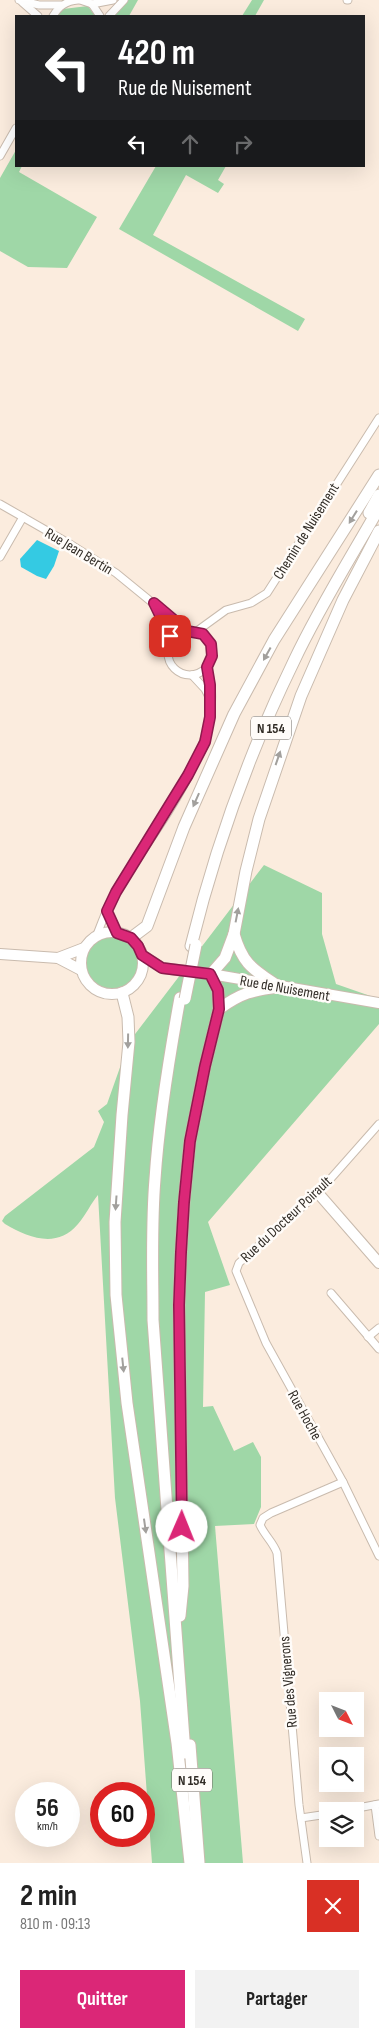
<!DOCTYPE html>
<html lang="fr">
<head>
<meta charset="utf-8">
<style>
  body { margin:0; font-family:"Sofia Sans Condensed",sans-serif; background:#f2f2f2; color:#222; height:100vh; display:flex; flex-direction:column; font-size:19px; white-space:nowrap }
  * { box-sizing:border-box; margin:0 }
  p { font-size:16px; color:#767676 }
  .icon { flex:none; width:28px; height:28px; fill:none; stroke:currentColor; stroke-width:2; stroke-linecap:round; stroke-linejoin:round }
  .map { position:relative; height:1863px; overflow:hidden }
  .sheet { display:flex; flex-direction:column; background:#fff; flex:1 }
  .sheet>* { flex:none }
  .hud { position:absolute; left:15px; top:15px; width:350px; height:152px; border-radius:0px; box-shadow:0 5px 20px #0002; background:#202124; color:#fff; overflow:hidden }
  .needle { width:32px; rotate:132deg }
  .buttons { position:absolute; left:319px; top:1692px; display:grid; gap:10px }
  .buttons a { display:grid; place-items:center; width:45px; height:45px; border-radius:0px; background:#fff; box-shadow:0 5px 20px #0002; font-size:25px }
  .speed { position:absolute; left:15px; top:1782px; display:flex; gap:10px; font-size:25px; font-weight:700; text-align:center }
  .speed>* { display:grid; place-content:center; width:65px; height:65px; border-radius:50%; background:#fff; box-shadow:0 5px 20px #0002; line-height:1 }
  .speed small { font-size:12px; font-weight:400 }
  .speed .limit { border:8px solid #d22; background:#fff; color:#111 }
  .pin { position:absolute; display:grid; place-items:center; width:42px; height:42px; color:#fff; margin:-21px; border-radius:10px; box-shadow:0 2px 8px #0006 }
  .me { position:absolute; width:55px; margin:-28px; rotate:1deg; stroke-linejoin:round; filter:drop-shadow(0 0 4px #0008) }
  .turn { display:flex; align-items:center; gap:18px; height:105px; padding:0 20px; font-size:22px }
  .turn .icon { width:65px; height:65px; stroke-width:2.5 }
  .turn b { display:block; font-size:35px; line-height:42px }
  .lanes { display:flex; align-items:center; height:48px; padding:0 20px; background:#0003; justify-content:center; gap:25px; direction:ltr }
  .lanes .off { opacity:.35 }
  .round { display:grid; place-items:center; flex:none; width:52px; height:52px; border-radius:0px; background:#f2f2f2 }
  .summary { display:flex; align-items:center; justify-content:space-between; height:85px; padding:0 20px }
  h1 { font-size:30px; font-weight:700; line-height:38px }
  .button { display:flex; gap:10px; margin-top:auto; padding:10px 20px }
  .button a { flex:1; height:58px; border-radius:0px; background:#db2777; color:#fff; font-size:20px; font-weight:700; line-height:58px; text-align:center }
  .button a+a { background:#f2f2f2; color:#222 }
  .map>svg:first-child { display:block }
</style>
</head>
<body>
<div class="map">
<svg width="379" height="1863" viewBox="0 0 379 1863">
  <rect width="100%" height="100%" fill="#fbecde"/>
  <g fill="#9fd7a7">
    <path d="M127,0H138L129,16H113Z"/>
    <path d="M252,0H264L255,16H242Z"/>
    <path d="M88,6L95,16H57L63,9Z"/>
    <path d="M16,150V166H22L19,172L97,217L67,268L28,267L0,251V178Z"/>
    <path d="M156,166H226L218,180L224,184L218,193L186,175L153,235L305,319L298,331L119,229Z"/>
    <path d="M264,865L322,893V934L336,984L379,999V1024L208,1222L230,1285L205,1292L203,1407L213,1406L234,1451L253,1442L261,1457V1507L254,1524L215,1526L243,1863H152L140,1701L115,1498L98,1195C91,1203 86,1215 78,1224C57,1249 29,1238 5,1224L2,1221L5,1216L94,1147L104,1122L98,1111L107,1104L129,1042Z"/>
    <circle cx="112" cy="964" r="27"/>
  </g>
  <path fill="#34cae3" d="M37,540L59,551L54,566L46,579L37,576L21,567L20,559Z"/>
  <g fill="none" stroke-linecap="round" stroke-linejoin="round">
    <defs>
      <g id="street">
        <path d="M19,0L39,5H61"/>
        <path d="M80,0L92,4L100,16"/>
        <path d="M347,0H348"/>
        <path d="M22,2L38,16"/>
        <path d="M92,4L113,0"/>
        <path d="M53,16C59,6 66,1 78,0"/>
        <path d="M109,16L124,0"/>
        <path d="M0,156L16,128"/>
        <path d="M0,504L70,544L116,573L187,631"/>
        <path d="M0,557L23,517"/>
        <path d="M156,608L172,640"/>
        <circle cx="190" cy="653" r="22"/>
        <path d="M197,631L226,610L251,603L267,593L379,418"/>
        <path d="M192,675L205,689L209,697"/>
        <path d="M107,911L117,933"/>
        <path d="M96,937C102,922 108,905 116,891C152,833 232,739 207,667"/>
        <path d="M379,1124L318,1193L239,1263L236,1271L266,1343L343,1482L379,1556"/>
        <path d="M331,1293L379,1349"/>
        <path d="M368,1337L379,1328"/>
        <path d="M375,1805L379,1836"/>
        <path d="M342,1811L379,1804"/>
        <path d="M301,1818L328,1814"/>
        <path d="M307,1863L299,1805L277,1553C273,1542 265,1536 260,1525L263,1518L271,1513L343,1482"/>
      </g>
      <g id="secondary">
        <circle cx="112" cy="963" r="31"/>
        <path d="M0,954L58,958L81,970"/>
        <path d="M142,955L162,968L211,974L379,1003"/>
        <path d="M58,958L84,948"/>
        <path d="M318,1193L379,1263"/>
      </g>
      <g id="primary">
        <path d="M369,513L379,495"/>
        <path d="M234,934C243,965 253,969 279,987"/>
        <path d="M131,938L147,926L184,827L234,714L274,640L379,475"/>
        <path d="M191,946C215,848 250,751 294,661C319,608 350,559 379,508"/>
        <path d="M122,993L128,1017L129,1042L122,1115L115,1222L116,1295L127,1403L177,1743L190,1863"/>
        <path d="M180,998C169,1058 159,1118 155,1179C151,1226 153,1273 153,1320L185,1753"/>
        <path d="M219,1009C241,993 253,990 279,987"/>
        <path d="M180,1616L183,1586L179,1305L181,1252L184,1202L190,1141L205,1066L219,1009L218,990L211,974L225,958L234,934L246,871L259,819L301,696L343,600L379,531"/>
        <path d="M190,1745L199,1863"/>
      </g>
    </defs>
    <use href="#street" stroke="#c9bbae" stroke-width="9"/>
    <use href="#secondary" stroke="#c9bbae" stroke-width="12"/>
    <use href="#primary" stroke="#c9bbae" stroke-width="13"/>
    <use href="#street" stroke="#fff" stroke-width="7"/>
    <use href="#secondary" stroke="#fff" stroke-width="10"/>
    <use href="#primary" stroke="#fff" stroke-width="11"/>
    <defs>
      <path id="primary-bridge" d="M185,999L196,945"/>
    </defs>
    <use href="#primary-bridge" stroke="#c9bbae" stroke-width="13" stroke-linecap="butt"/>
    <use href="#primary-bridge" stroke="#fff" stroke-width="11"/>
  </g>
  <defs><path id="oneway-solid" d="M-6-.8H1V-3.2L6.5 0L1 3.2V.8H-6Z" transform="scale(1.25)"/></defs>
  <g fill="#a2a09d">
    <use href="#oneway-solid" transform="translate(353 517) rotate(122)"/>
    <use href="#oneway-solid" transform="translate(267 654) rotate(119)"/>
    <use href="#oneway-solid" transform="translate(278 758) rotate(-71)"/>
    <use href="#oneway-solid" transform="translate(196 800) rotate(114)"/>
    <use href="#oneway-solid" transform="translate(237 915) rotate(-79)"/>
    <use href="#oneway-solid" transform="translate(128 1041) rotate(91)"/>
    <use href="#oneway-solid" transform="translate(116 1203) rotate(94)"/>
    <use href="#oneway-solid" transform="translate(123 1365) rotate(84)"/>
    <use href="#oneway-solid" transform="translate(145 1526) rotate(82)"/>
  </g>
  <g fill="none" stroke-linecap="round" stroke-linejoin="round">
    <defs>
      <path id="route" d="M170,636L154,603L187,631L203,634L211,644L212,656L207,667L210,685V717L205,742L188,775L116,892L107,911L117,933L131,938L138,946L142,955L162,968L210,974L218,990L219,1009L205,1066L190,1141L184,1202L181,1252L179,1305L182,1527"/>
    </defs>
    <use href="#route" stroke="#8e194d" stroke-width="12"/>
    <use href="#route" stroke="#db2777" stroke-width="9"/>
  </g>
  <g text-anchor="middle" stroke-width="5" stroke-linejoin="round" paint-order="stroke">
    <g fill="#fffcf9" stroke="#6f6a65" stroke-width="1">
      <rect x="251" y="716.5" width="40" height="23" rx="4"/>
      <rect x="172" y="1768.5" width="40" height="23" rx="4"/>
    </g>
    <g font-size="14" font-weight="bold" fill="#312c26">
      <text x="271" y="733">N 154</text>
      <text x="192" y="1785">N 154</text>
    </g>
    <g font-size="15" fill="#312c26" stroke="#fffcf9">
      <text transform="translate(306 531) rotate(-58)" y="5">Chemin de Nuisement</text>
      <text transform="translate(79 551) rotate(31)" y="5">Rue Jean Bertin</text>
      <text transform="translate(285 988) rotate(10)" y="5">Rue de Nuisement</text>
      <text transform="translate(286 1219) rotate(-43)" y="5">Rue du Docteur Poirault</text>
      <text transform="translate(305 1415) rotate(61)" y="5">Rue Hoche</text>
      <text transform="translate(288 1682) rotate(-95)" y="5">Rue des Vignerons</text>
    </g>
  </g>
</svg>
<div class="buttons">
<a><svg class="needle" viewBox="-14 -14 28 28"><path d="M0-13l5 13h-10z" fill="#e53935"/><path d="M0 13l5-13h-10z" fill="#767676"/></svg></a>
<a><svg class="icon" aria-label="search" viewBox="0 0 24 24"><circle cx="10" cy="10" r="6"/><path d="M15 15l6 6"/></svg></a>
<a><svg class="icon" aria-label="layers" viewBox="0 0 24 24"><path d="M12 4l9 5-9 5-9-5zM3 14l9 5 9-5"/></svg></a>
</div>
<div class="speed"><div>56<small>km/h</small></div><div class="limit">60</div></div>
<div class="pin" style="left:170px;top:636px;background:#d93025"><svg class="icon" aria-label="arrive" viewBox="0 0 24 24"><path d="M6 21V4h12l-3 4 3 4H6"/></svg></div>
<svg class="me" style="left:182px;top:1527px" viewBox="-20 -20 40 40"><circle r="19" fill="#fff"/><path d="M0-13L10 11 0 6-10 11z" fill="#db2777"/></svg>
<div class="hud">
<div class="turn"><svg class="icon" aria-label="left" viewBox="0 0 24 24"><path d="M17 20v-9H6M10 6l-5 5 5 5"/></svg><div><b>420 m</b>Rue de Nuisement</div></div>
<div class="lanes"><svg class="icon" aria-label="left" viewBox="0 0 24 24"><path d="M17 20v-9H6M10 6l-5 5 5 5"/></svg><svg class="icon off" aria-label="ahead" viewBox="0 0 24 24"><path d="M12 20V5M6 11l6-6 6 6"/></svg><svg class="icon off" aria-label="right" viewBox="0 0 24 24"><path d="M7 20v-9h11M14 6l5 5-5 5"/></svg></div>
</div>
</div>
<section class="sheet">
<div class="summary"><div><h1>2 min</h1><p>810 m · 09:13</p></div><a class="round" style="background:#d93025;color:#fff"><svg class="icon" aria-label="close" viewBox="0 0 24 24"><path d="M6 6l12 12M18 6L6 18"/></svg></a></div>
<div class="button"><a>Quitter</a><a>Partager</a></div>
</section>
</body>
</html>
